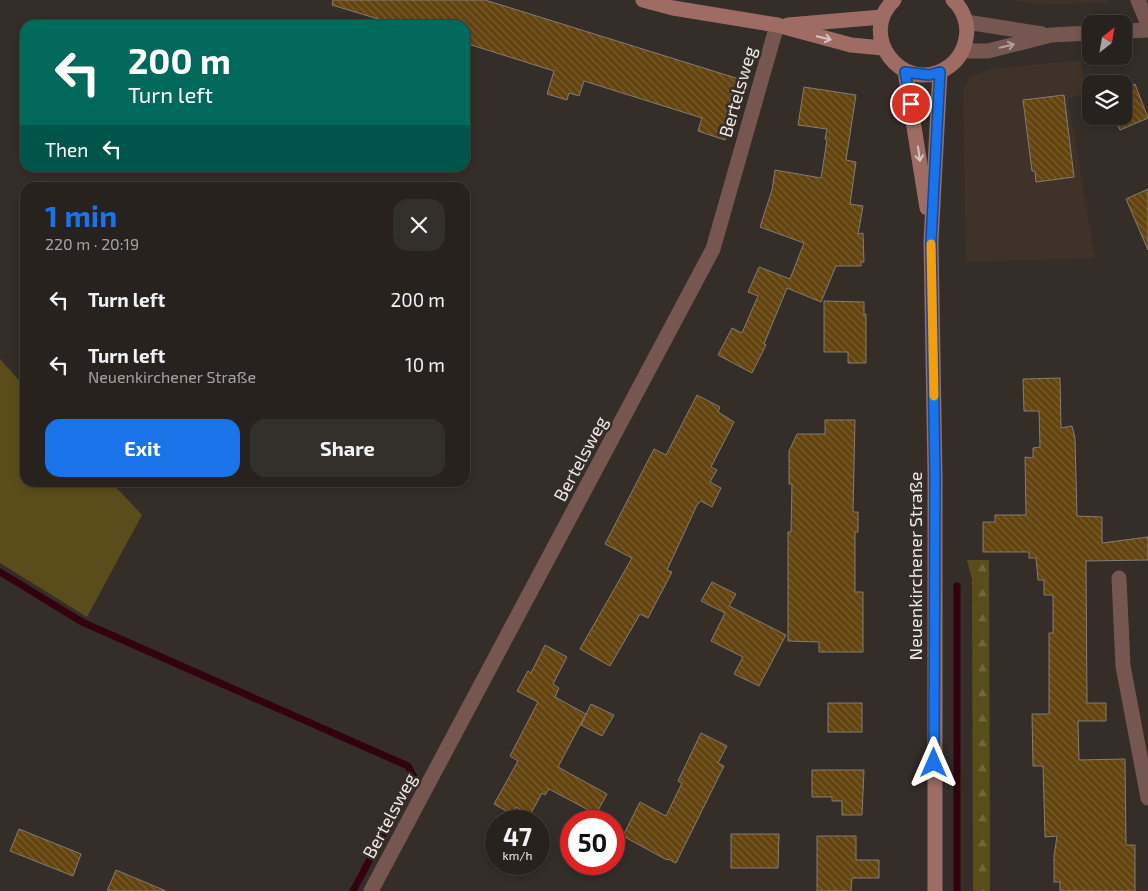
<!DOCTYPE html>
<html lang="en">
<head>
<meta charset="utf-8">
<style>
  body { margin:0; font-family:"Exo 2",sans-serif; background:#332f2b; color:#f1f3f6; height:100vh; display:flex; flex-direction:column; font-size:19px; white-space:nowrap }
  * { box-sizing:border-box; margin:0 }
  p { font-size:16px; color:#a4a4a4 }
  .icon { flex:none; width:28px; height:28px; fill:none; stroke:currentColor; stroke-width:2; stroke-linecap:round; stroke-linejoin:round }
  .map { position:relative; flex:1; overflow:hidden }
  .details { position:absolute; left:20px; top:182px; width:450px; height:305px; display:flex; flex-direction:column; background:#27221e; border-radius:15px; box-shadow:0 2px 8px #0003,0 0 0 1px #433f3c }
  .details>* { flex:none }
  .banner { position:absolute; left:20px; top:20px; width:450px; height:152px; border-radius:15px; box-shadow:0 2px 8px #0003,0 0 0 1px #433f3c; background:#00695c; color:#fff; overflow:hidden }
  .needle { width:32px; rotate:31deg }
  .fabs { position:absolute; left:1082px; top:15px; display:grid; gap:10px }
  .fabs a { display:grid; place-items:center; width:50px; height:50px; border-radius:10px; background:#27221e; box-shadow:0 2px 8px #0003,0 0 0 1px #433f3c; font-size:25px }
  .speed { position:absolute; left:485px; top:810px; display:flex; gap:10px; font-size:25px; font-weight:700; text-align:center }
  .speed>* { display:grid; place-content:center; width:65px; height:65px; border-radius:50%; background:#27221e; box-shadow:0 2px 8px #0003,0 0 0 1px #433f3c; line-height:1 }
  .speed small { font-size:12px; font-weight:400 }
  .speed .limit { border:8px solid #d22; background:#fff; color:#111 }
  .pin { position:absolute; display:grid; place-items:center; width:42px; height:42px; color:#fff; margin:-21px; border:2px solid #fff; border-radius:50%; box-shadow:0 1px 5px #0007 }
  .me { position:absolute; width:55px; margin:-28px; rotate:0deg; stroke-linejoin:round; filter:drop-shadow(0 0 4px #0008) }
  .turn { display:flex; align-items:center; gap:18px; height:105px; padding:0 25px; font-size:22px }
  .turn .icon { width:65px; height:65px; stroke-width:2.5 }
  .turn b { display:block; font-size:35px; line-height:42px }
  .then { display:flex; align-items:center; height:48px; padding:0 25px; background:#0003; gap:10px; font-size:19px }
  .round { display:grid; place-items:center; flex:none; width:52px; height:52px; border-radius:15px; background:#332f2b }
  .head { display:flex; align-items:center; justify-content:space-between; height:85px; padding:0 25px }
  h1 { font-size:30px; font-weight:700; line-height:38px; color:#1a73e8 }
  .button { display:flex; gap:10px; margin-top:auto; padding:10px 25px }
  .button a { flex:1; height:58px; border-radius:15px; background:#1a73e8; color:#fff; font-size:20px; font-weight:700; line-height:58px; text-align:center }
  .button a+a { background:#332f2b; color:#f1f3f6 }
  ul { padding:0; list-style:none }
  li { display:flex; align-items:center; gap:15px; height:65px; padding:0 25px }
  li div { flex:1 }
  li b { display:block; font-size:19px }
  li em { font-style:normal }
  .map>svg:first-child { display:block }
</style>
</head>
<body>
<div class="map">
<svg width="1148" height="891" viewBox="0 0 1148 891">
  <defs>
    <pattern id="forest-firs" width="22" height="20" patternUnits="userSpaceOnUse" patternTransform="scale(1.25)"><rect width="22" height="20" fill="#594e1b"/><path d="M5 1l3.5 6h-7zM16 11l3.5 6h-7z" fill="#71683c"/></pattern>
    <pattern id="building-back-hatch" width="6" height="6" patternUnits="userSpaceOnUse" patternTransform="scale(1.25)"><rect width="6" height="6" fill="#63440f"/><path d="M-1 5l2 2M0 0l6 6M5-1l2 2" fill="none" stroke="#7a5f32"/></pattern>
  </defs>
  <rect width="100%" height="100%" fill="#342d28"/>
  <g fill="#3f3229">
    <path d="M1007,0H1109L1107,2L1047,5Z"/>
    <path d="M1081,60L1085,95L1068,98L1095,258L966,262L963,89L969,78L991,69Z"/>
  </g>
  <path fill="#594e1b" d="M0,359L25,387V482L112,483L142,515L87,617L0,563Z"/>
  <path fill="url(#forest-firs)" d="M967,560H989L990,891H973L972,579Z"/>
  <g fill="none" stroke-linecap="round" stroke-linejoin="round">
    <g stroke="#33020f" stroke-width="7">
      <path d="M0,572L82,622L408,766L414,777L353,891"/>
      <path d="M957,891V586"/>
    </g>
  </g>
  <g fill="url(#building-back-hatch)" stroke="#837d75">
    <path d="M333,0H485L739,79L726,121L730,123L725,140L698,131L702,118L584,81L579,96L569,93L567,100L547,94L554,71L465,43V25H398L332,5Z"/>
    <path d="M1135,84L1148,118L1120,130L1114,116H1124V89Z"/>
    <path d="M804,87L856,95L846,160L856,162L850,204L863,206L858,234L863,233L864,262H861V266H836L821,302L787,288L764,344L766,345L752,373L718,355L732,328L742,333L758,296L748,292L759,267L790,279L804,243L760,227L772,190L775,170L821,178L827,140L825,139L827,129L798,125Z"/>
    <path d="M1064,95L1074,177L1036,182L1035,171H1032L1023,100Z"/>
    <path d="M1148,189V250L1126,199Z"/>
    <path d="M824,301L864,302V315L866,314V363H848V352H824Z"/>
    <path d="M1060,378L1061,428L1072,426L1075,438L1077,516L1102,517V543L1148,537V560L1086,561L1087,703H1106V721H1078L1079,760L1125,759L1126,845H1135V891H1060V882H1054V856L1057,836L1045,837L1043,766H1033L1032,714H1049V633H1053V595H1044V580H1038L1036,558H1029V552H983V522H995V515H1026L1025,457L1033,458V448L1040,447L1039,411H1024L1023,379Z"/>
    <path d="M697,395L720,407L718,412L734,422L711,467L717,470L710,482L721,488L712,507L701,501L697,505L667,570L672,572L648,618L640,614L610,666L580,649L632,558L605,544L654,449L666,455Z"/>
    <path d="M825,420H855L853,512H858V532H855V592H863V652H819V642L788,641V532H791L792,484H789V451L797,434H825Z"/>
    <path d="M712,582L736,594L729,606L786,635L759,686L734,674L743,657L711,641L725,613L701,601Z"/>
    <path d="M545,645L567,657L553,684L559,688L555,697L586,714L558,767L607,794L596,814L549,789L545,795L542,793L530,815L516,807L512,814L494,804L518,761L510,756L538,702L517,691L528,671L531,673Z"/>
    <rect x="828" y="703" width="34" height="29"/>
    <path d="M591,704L614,715L602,736L581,725Z"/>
    <path d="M701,733L727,746L718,763L724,766L676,863L668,859L667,860L623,836L640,802L666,816L682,783L678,781Z"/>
    <path d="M812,770H864L862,815H842V801H832V797H812Z"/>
    <path d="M19,829L81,854L73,876L10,851Z"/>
    <path d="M731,834H779L778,868H731Z"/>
    <path d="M817,836H856V860H879V878H852L851,891H817Z"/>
    <path d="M116,870L166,891H107Z"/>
  </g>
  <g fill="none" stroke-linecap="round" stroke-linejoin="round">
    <g stroke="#765750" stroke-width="15">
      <path d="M1138,0L1148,24"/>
      <path d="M966,22L1042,34"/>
      <path d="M1124,31L1148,30"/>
      <path d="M963,51H988L1051,35L1091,33"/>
      <path d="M1119,578L1123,666L1148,798"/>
      <path d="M371,891L713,249L777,25"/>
    </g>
    <g stroke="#9e6c62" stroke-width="15">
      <path d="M643,0L673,8L777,25L851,45L883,48"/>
      <path d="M894,0C857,35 902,94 945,69C957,62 964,51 966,38C969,24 963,9 953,0"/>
      <path d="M788,25L882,17"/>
      <path d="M905,71L927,208"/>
      <path d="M935,891V474L931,241L940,72"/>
    </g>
  </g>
  <defs><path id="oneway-shaft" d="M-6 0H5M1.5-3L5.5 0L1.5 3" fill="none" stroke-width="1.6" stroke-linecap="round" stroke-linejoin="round" transform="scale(1.25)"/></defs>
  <g stroke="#d7c5c0">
    <use href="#oneway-shaft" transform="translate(824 38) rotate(14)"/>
    <use href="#oneway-shaft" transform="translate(919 154) rotate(82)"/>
  </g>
  <use stroke="#b3a19c" href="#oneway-shaft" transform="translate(1007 46) rotate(-14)"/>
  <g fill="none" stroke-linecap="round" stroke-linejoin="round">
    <defs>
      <path id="route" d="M911,104L905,72L929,75L940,72L931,241L935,474L934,763"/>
    </defs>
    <use href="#route" stroke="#114b97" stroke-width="12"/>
    <use href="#route" stroke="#1a73e8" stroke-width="9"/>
    <path stroke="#f59e0b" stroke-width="9" d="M931,244L934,396"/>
  </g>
  <g text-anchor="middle" stroke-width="5" stroke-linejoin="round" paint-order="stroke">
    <g font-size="18" fill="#f0ebe8" stroke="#342d28">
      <text transform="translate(738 92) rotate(-74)" y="6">Bertelsweg</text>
      <text transform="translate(581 459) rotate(-62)" y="6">Bertelsweg</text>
      <text transform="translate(916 566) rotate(-90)" y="6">Neuenkirchener Straße</text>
      <text transform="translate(390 816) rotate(-62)" y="6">Bertelsweg</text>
    </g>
  </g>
</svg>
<div class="fabs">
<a><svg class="needle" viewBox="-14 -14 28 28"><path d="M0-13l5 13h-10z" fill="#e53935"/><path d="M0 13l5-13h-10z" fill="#a4a4a4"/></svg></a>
<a><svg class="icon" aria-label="layers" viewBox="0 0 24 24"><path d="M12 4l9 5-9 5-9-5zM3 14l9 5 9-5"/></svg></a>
</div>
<div class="speed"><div>47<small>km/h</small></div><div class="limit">50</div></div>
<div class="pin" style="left:911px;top:104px;background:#d93025"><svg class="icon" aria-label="arrive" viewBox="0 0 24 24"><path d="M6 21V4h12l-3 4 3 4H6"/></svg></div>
<svg class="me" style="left:934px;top:763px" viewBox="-20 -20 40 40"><path d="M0-17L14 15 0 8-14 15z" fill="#1a73e8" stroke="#fff" stroke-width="4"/></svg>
<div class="banner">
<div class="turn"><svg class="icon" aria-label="left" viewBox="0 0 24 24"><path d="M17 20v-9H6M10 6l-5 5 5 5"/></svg><div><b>200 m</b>Turn left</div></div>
<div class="then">Then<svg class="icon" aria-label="left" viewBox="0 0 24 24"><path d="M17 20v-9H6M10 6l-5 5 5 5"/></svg></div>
</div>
<section class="details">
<div class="head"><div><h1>1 min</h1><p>220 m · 20:19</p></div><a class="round"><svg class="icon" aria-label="close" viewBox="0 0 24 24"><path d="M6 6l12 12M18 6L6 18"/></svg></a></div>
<ul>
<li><svg class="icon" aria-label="left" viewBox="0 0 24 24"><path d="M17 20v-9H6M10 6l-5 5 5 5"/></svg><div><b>Turn left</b></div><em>200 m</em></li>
<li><svg class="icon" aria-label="left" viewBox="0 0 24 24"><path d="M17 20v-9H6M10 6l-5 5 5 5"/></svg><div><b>Turn left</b><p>Neuenkirchener Straße</p></div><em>10 m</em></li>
</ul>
<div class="button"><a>Exit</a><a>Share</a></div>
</section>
</div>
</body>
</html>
